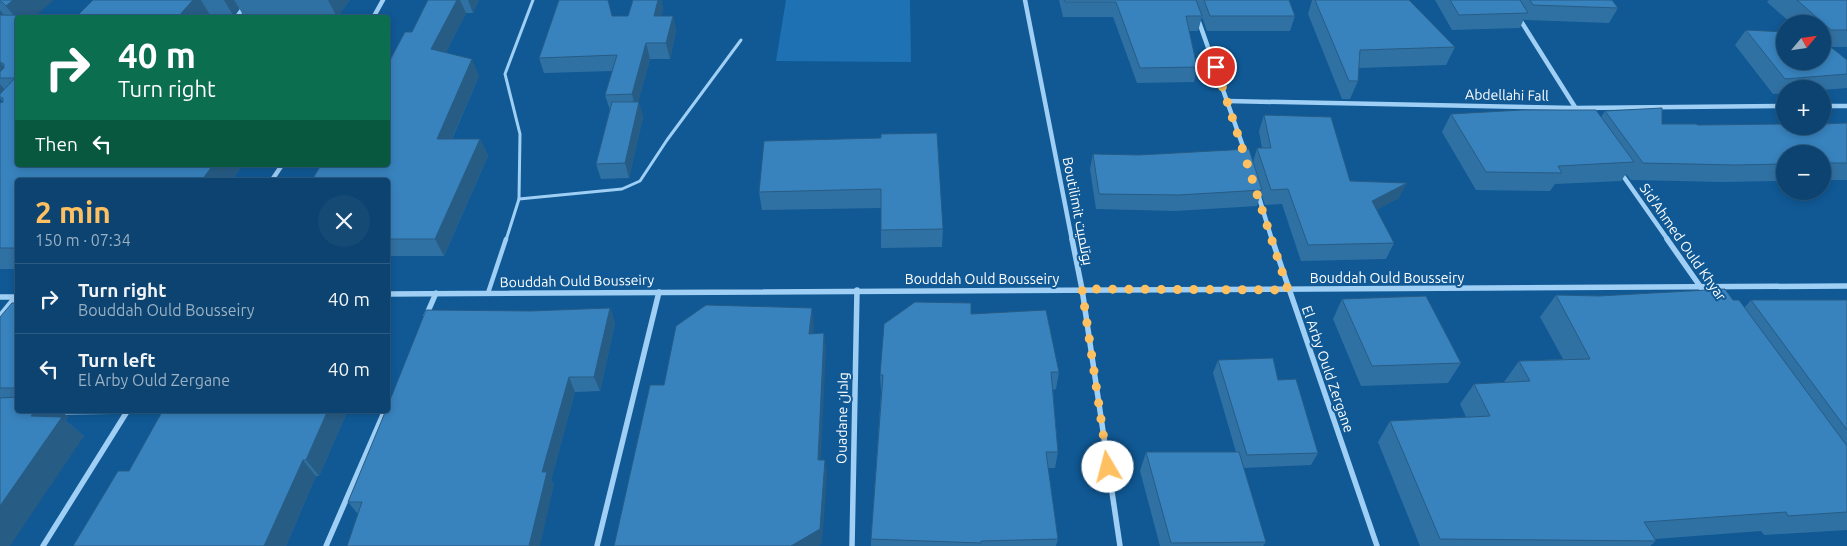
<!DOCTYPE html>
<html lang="en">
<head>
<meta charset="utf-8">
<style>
  body { margin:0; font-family:Ubuntu,Cairo,sans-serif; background:#154a75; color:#f1f3f6; height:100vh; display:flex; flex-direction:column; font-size:19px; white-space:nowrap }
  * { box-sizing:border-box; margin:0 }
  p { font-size:16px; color:#9ab0c3 }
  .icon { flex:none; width:28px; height:28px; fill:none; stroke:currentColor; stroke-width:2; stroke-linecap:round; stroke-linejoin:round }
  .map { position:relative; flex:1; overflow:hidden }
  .sheet { position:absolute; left:15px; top:178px; width:375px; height:235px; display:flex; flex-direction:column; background:#0c4370; border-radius:5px; box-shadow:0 2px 8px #0003,0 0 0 1px #2c5c83 }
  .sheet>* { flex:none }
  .banner { position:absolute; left:15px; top:15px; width:375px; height:152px; border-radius:5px; box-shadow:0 2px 8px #0003,0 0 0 1px #2c5c83; background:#0b6e4f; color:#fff; overflow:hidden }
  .needle { width:32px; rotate:61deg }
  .controls { position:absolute; left:1776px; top:15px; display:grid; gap:10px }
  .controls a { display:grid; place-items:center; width:55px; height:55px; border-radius:50%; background:#0c4370; box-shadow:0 2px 8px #0003,0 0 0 1px #2c5c83; font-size:25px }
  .pin { position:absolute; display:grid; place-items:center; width:42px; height:42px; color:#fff; margin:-21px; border:2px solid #fff; border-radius:50%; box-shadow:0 1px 5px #0007 }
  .me { position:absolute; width:55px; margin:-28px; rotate:352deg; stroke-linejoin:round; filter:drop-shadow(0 0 4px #0008) }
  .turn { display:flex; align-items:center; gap:18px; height:105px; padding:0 20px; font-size:22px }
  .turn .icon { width:65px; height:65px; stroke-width:2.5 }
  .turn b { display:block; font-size:35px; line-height:42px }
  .then { display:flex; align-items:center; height:48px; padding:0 20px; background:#0003; gap:10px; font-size:19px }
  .round { display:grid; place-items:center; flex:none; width:52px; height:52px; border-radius:26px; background:#154a75 }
  .head { display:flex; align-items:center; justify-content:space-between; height:85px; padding:0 20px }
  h1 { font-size:30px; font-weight:700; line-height:38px; color:#ffc061 }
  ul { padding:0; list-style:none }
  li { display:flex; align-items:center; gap:15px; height:70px; padding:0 20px; border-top:1px solid #2c5c83 }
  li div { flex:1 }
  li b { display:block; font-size:19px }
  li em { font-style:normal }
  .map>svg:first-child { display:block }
</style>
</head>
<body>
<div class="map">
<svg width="1847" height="546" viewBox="0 0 1847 546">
  <rect width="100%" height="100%" fill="#105995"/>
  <path fill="#1e72b3" d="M786,0H910L911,62L776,61Z"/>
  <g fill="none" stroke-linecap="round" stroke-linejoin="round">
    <g stroke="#9fcff4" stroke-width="3">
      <path d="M519,199L622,189L640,181L667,140L741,40"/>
      <path d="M506,240L519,199L520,134L505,74L533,0"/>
    </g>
    <path stroke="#9fcff4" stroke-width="4.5" d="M488,293L506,239"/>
    <g stroke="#9fcff4" stroke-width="4.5">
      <path d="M1025,0L1072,240"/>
      <path d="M236,18L249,0"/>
      <path d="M373,18L383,0"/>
      <path d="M1519,18L1580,115"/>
      <path d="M1198,19L1246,155"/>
      <path d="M1228,101L1575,108L1785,106"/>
      <path d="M1822,106H1847"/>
      <path d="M1621,173L1668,240"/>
      <path d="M272,180L282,165"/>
      <path d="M1258,194L1272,240"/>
    </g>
    <g stroke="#9fcff4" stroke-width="5.5">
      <path d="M1072,239L1082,289L1120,546"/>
      <path d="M1272,239L1377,546"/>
      <path d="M1667,239L1702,289"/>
      <path d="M388,294L1847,286"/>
      <path d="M0,297H17"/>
      <path d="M0,316L18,294"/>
      <path d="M426,316L436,293"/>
      <path d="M55,412L128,411"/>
      <path d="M43,546L128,410"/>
      <path d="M326,546L385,410"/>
      <path d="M597,546L659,292"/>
      <path d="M852,546L857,290"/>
    </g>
  </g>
  <g fill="#3071a3">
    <path d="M0,0L35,15L77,16L93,0H350L337,17L243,15L239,8L233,15H210L208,18H18V165H242L232,180H18V269H0V103L3,102L0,98Z"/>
    <path d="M428,0H479L473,13H466L446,52L479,76L452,139H480L488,156L444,256H388L389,62L412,32Z"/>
    <path d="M633,0H661L663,9L661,16H673L676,31L670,59H650L638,102L643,117L629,178L601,179L596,164L610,110L605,95L612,71L544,73L539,58L612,16H628Z"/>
    <path d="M1059,0H1289L1295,16L1290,31H1207L1202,17L1198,31H1189L1197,67L1194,82L1137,83L1113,17H1063Z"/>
    <path d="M1312,0H1409L1455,47L1446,65L1359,68L1358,81L1350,99H1342L1308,14Z"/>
    <path d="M1435,0H1612L1618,8L1609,23L1525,20L1524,19L1520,28L1452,30Z"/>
    <path d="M1769,0H1847V47H1831L1847,60V88L1822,90V89H1785V93L1773,94L1735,45L1746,30L1822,61V24H1792L1767,2Z"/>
    <path d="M1605,111L1662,124L1698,125L1847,123V180H1822V154H1785V181L1722,182L1631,180L1626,174L1621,181L1555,184L1550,191L1476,190L1442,132L1451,114L1601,117Z"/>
    <path d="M1264,115L1350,181L1399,198L1376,210L1394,243L1386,259L1301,261L1282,204L1265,205L1261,193L1257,206L1175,211L1096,209L1090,169L1093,154L1253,162L1257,148H1262L1259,131Z"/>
    <path d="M881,138L943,229L942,247L881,248V208L762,210L759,192Z"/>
    <path d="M1556,295L1733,300L1745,307L1751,300H1847V530L1764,535L1761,531L1655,539L1656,541L1650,546H1420L1378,442L1390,421L1466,417L1460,404L1474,384L1504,382L1519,361L1563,359L1540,317Z"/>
    <path d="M1342,299L1461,363L1448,383L1361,386L1333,319Z"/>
    <path d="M18,303V410H60L68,417L65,420L84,436L0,546V317Z"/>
    <path d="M610,308L615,323L600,391L575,392L551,480L554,485L358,514L348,502L531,311Z"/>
    <path d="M971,314L1059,372L1056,389L1053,390L1058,452L1055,468H1048L1058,539L1056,546H871V539L881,392L880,375Z"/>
    <path d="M1218,360L1278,380L1318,453L1311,465L1243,468L1266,542L1263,546H1160L1140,471L1146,452H1236L1213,373Z"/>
    <path d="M348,410L319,476H316L286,546H73L129,471Z"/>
  </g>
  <g fill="#275c85">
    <path d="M13,0H54L33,18L18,21L6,6Z"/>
    <path d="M193,0H201L210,15L208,18H177Z"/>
    <path d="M224,0H234L239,8L233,15Z"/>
    <path d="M328,0H350L337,17Z"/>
    <path d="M457,0H460L466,13L439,66L431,49Z"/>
    <path d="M468,0H479L473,13Z"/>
    <path d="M658,0H661L663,9L657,31L654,16Z"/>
    <path d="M0,10L16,31L0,22Z"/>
    <path d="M673,16L676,31L670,59L666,43Z"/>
    <path d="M646,43L650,59L636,110L632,94Z"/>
    <path d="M472,59L479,76L444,156L437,139Z"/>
    <path d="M0,62L13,78H0Z"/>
    <path d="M0,84L7,93L0,97Z"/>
    <path d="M639,102L643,117L629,178L625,163Z"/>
    <path d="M480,139L488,156L444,256L435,239Z"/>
    <path d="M213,165H242L232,180H202Z"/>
    <path d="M1407,183L1399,198L1365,216L1372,201Z"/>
    <path d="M610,308L615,323L600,391L594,377Z"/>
    <path d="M812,308L814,325L811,351L809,334Z"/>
    <path d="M824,333L826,350L820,476L818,460Z"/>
    <path d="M569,377L575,392L551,480L554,485L540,546H529L542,472Z"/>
    <path d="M36,410H60L68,417L65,420L84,436L10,546H0V506L31,416Z"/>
    <path d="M328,410H348L319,476L306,460Z"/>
    <path d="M303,460L316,476L286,546H264Z"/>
    <path d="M825,460L827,476L822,544L819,546H791Z"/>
  </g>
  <g fill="#3883be" stroke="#275c85">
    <path d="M0,0H13L6,6L2,2H0Z"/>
    <path d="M93,0H193L177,18H18V165H213L202,180H18V248H0V103L3,102V98L0,97V94L15,78H0V72L4,68V64L0,62V15L77,16Z"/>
    <path d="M428,0H457L431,49L472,59L437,139H480L435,239H388V180H312L321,165H388V62H389L405,32H412Z"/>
    <path d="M559,0H608L612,16H628L633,0H658L654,16H673L666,43H646L632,94L605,95L617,55L539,58Z"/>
    <path d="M1064,0H1196L1202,16H1186L1197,67L1140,68L1116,2H1065Z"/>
    <path d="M1204,0H1289L1295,16H1210Z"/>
    <path d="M1315,0H1409L1455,47L1360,50L1358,81H1349Z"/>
    <path d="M1450,0H1520L1528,13L1459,15Z"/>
    <path d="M1530,0H1612L1618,8L1533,5Z"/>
    <path d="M1797,0H1847V30H1831Z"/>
    <path d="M1746,30L1785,32V61H1822V40L1847,60V74L1785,79Z"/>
    <path d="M612,102H639L625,163L596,164Z"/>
    <path d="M1662,108V124H1696L1698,125L1785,124V126H1822V124L1847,123V163H1822V154H1785V164L1735,165L1643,163L1605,111Z"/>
    <path d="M1522,110H1596L1634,162L1558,166L1562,173L1486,172L1451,114Z"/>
    <path d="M1264,115L1331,117L1350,181L1407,183L1372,201L1394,243L1308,245L1288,189L1271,190L1257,148H1271Z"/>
    <path d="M937,133L943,229L881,230V189L759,192L764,141L881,138V134Z"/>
    <path d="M1249,149L1262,190L1179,195L1099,194L1093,154L1139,155Z"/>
    <path d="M1725,289L1733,300H1739L1847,446V512L1788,516L1786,512L1644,522L1656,541L1440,539L1390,421L1490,416L1474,384L1530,381L1519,361L1590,359L1556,295L1599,296Z"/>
    <path d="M1426,296L1461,363L1372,366L1342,299Z"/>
    <path d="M1751,300H1847V430Z"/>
    <path d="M915,302L971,303V314L1046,310L1059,372H1051L1058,452H1046L1058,539L981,541V543L871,539L883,375H880L884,324Z"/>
    <path d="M12,303H18V388H0V317Z"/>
    <path d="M706,305L812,308L809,334L824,333L818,460H825L820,529L791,546H614L650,385H664L676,326Z"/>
    <path d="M610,308L594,377H569L542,472H547L529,546H347L362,502H348L386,410H388V405L426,310L531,311Z"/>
    <path d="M1273,358L1278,380L1296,379L1318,453L1247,455L1218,360Z"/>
    <path d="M18,397V410H36L31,416L62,417L0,506V398Z"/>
    <path d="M163,410H328L306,460H303L264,546H73L118,471H129Z"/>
    <path d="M1146,452H1239L1266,542L1171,543Z"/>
  </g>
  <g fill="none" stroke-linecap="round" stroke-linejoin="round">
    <path stroke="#ffc061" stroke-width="9" stroke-dasharray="0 16.2" d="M1108,467L1082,289L1288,290L1216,67"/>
  </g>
  <g text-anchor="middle" stroke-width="4" stroke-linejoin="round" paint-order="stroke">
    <g font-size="14" fill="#fff" stroke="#105995">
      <text transform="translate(1507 95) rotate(1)" y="5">Abdellahi Fall</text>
      <text transform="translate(1078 211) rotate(79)" y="5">Boutilimit بوتلميت</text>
      <text transform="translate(1683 242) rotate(55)" y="5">Sid'Ahmed Ould Khyar</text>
      <text x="1387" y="283">Bouddah Ould Bousseiry</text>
      <text x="982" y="284">Bouddah Ould Bousseiry</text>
      <text transform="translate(577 281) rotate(-1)" y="5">Bouddah Ould Bousseiry</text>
      <text transform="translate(1328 369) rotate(71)" y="5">El Arby Ould Zergane</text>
      <text transform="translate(842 418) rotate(-89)" y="5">Ouadane وادان</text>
    </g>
  </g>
</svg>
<div class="controls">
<a><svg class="needle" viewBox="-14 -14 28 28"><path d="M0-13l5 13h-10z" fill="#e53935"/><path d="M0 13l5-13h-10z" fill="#9ab0c3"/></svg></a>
<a>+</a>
<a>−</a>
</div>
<div class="pin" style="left:1216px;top:67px;background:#d93025"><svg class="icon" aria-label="arrive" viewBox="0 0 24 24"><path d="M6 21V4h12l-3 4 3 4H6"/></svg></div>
<svg class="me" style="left:1108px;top:467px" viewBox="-20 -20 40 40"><circle r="19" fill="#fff"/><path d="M0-13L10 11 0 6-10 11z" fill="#ffc061"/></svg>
<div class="banner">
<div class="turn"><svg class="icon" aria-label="right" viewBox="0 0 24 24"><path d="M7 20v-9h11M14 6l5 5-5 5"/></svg><div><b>40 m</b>Turn right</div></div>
<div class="then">Then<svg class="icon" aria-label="left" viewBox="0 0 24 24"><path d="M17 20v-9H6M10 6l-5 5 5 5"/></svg></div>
</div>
<section class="sheet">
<div class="head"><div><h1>2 min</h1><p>150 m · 07:34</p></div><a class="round"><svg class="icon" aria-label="close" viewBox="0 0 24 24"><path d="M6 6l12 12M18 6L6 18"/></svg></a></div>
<ul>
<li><svg class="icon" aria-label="right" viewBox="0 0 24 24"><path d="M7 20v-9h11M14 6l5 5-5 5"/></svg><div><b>Turn right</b><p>Bouddah Ould Bousseiry</p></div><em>40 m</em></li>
<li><svg class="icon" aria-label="left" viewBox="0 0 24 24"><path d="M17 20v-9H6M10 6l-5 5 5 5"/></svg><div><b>Turn left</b><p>El Arby Ould Zergane</p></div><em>40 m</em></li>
</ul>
</section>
</div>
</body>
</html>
